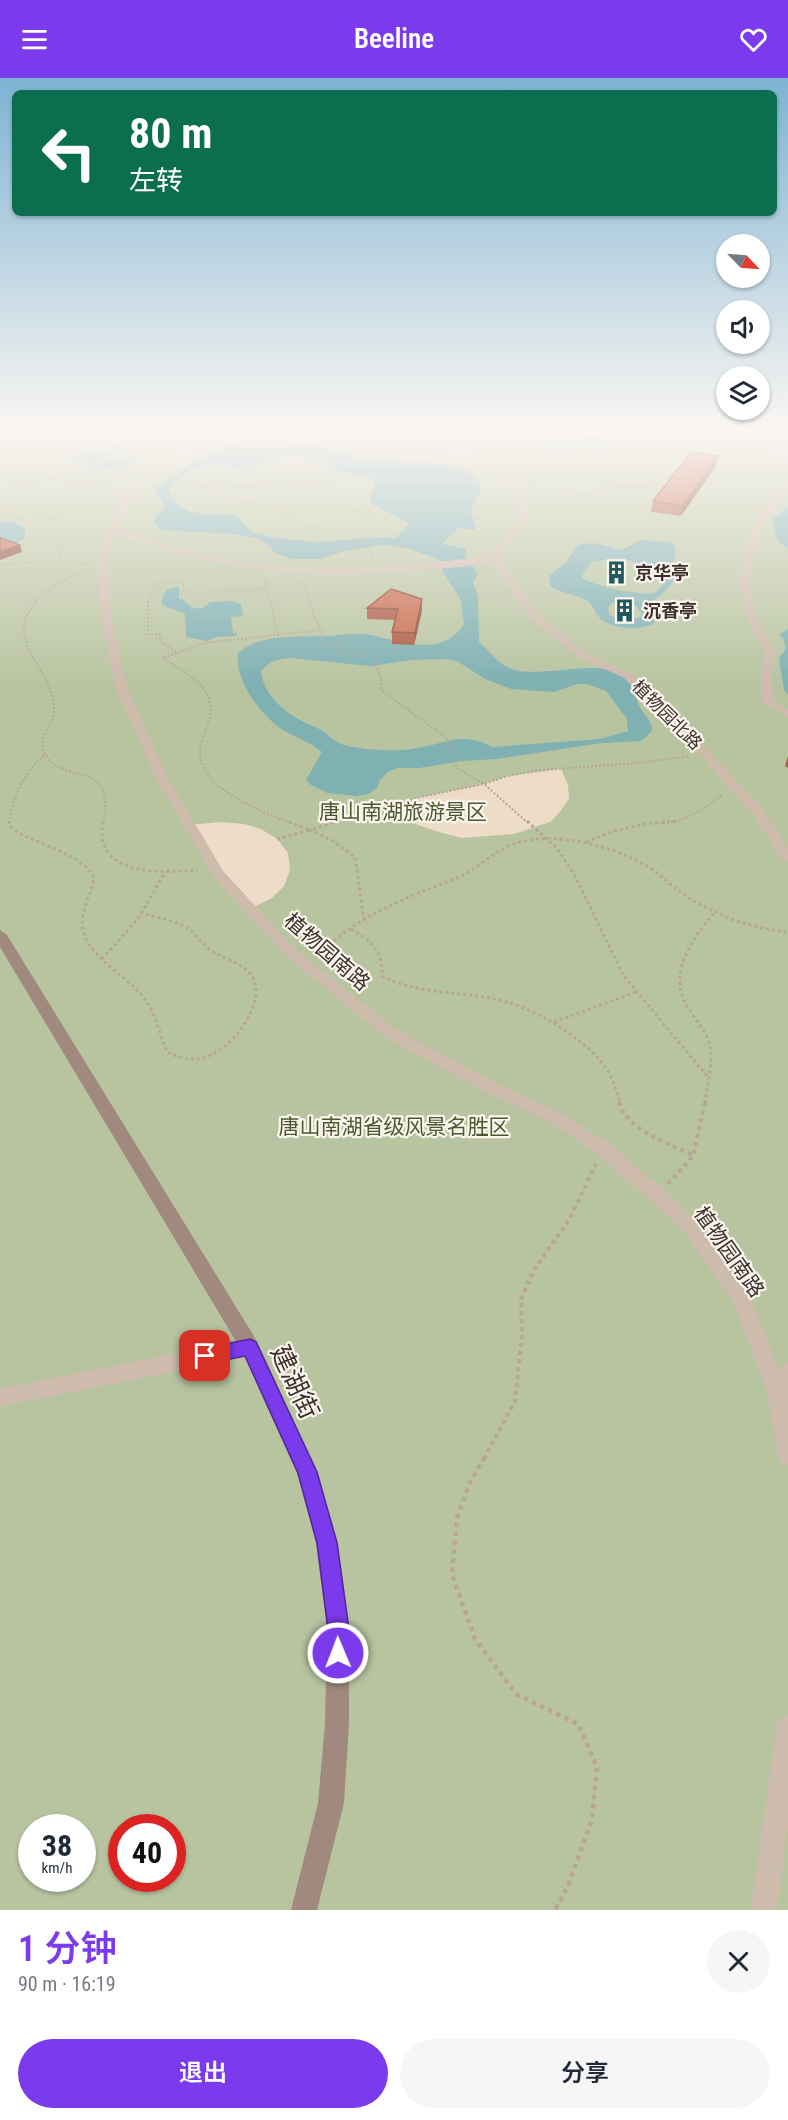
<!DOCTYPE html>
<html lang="zh">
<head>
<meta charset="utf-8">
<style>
  body { margin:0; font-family:"Roboto Condensed","Noto Sans SC",sans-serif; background:#f6f6f7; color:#1f2937; height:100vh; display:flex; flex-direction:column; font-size:22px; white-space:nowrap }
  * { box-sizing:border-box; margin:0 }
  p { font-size:20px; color:#747a83 }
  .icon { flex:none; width:33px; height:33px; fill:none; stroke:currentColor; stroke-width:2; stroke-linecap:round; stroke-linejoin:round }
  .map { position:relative; height:1832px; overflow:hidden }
  .drawer { display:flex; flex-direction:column; background:#fff; flex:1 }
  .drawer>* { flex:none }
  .hud { position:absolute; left:12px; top:12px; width:765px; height:126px; border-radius:9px; box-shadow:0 2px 4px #0004; background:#0b6e4f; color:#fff; overflow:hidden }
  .needle { width:39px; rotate:115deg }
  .controls { position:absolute; left:716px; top:156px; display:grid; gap:12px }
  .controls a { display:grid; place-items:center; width:54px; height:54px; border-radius:50%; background:#fff; box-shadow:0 2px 4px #0004; font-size:30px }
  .speed { position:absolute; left:18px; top:1736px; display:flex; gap:12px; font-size:30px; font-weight:700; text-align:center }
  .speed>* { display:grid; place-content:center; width:78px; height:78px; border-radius:50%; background:#fff; box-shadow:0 2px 4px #0004; line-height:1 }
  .speed small { font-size:15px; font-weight:400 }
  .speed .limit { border:9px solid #d22; background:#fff; color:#111 }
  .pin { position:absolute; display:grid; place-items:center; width:51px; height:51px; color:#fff; margin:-26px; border-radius:12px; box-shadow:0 3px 9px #0006 }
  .me { position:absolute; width:66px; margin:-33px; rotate:359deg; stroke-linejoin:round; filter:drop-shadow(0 0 4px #0008) }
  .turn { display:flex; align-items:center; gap:21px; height:126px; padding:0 18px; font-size:27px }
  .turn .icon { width:78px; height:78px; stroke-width:2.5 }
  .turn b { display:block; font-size:42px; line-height:51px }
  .round { display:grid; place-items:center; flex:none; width:63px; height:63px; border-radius:32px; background:#f6f6f7 }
  .head { display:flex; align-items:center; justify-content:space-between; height:102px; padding:0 18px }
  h1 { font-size:36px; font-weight:600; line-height:45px; color:#7c3aed }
  .primary-button { display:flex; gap:12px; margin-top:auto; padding:12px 18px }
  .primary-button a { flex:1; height:69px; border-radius:36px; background:#7c3aed; color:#fff; font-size:24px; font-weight:600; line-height:69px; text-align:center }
  .primary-button a+a { background:#f6f6f7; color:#1f2937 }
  header { display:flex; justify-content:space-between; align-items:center; height:78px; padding:0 18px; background:#7c3aed; color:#fff; font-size:27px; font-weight:600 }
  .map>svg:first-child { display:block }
</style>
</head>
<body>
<header><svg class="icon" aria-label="menu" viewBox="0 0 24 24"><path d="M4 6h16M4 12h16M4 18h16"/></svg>Beeline<svg class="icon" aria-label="heart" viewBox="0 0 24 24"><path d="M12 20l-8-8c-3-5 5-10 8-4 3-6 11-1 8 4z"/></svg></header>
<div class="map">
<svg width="788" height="1832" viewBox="0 0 788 1832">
  <rect width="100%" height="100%" fill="#f4ebe1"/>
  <path fill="#b8c4a0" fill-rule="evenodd" d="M0,350H788V1832H0ZM32,1749H82V1800H32ZM122,1749H172V1800H122Z"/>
  <g fill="#ecdcc8">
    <path d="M0,350H69L47,362L0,353Z"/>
    <path d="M561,691L568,707L569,721L559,735L550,744L514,756L462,760L442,755L418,747L391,728L421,719L484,706L508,698Z"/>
    <path d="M220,744L244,746L261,751L277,761L288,775L290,792L284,808L272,820L250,831L189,747Z"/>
  </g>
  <g fill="#7fb0b2" fill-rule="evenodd">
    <path d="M516,350H542L553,354L574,353L590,357L598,356L597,350H604L600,360L606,363L608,368L607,371L597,374C592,365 578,367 567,368L564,371L550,369L541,356Z"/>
    <path d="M108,366L119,368L121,373C115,379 106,377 100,382L102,384H122L131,378L139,380L116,393L111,391L91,392L84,385L68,380L97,371L101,374H114V371Z"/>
    <path d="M225,367C237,367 249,370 262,370C284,371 309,363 331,371C348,376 362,382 380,383C407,386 436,382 463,391C474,395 480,403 481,414C466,432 472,433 476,452L459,450L442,466L466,471L465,477L478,496L473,505L478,518L479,564C490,574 499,588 515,592C543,600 604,578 628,600C636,607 634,616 638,625C641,635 653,642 652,653L641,663L602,665L496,681L463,683L419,690H397L388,694L380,702L377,710L368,716L357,718L327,715L311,707L306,702L322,674C308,662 290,658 277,648C257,632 235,601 238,575C261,555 300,559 328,558C341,557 357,554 370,557C402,563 441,581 464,546L460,520L444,496L439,483L434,479L405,470L384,467L344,473L320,481H292L274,474L271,470L259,461L233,456L161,452L153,443L165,428L157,416L156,410L185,390ZM304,380L321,384L334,392L372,401L375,408L369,419L373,427L410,445L396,460L385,459L317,464L274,460L252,454L236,437C212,435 175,442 169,411C178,396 204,384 222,387C232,388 239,394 250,392C260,391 266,384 275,381C284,379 295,379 304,380ZM290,580L371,588L412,582L445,581L457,583L485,601L511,611L554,614L577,606H587L606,613L627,641L628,653L600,661L492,669C461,652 444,667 412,671C396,674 364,672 348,668C334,666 328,654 317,650C292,640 265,622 261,594C268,583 278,581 290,580Z"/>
    <path d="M788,430V471L777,462L773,441Z"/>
    <path d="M6,443L16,445L25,451V460L15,466L0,464V445Z"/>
    <path d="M641,462L671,464L675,467L676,475L673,487C682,504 661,515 652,525L656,541L653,546C638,553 610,551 599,539C593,532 593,525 584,521C573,516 559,515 550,507L549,498L567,483L578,467L593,465L622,472ZM617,480L661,490L666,494C666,501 662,511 655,514C645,520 590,507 581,499L592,484ZM626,524L635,527L642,536L639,540L623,542L609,537L608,531L611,525Z"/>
    <path d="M179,509V521H183C190,531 201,535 210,524L230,523L241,526L243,538L231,539L233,555H237L236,558L217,559L207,563L186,559L185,536L162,527C161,514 167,509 179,509Z"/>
    <path d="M788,551V617L784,612L779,580L786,571L783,560L779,557Z"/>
  </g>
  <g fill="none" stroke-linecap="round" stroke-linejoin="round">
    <g stroke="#b9a596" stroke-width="1.5" stroke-dasharray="1.5 1.5" stroke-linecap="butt">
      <path d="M490,350L518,360L535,370L573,374L616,387L653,390L672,386C667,350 629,352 601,350"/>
      <path d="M647,355L652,350"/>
      <path d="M102,362L156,371C132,386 99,417 70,406L71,402C47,393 25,416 3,398L4,394L12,388Z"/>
      <path d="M132,386L140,388"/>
      <path d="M165,400L214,412L236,423L279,430L301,448L364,455L373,481"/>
      <path d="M204,407C220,408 236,409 251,408C280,406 308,396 335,411L336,422L345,429L372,440L371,448L364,455"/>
      <path d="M530,409L591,418L600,410L656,408L660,412L654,423"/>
      <path d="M236,423L241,414L251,408"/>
      <path d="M0,426L25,428L40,437L72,445C73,460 58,466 59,482"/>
      <path d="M6,436L14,441L39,444L41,448L32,456"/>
      <path d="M0,439L13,431L14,427"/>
      <path d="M0,487L59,482L89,487"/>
      <path d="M265,502L270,524"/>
      <path d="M302,503L310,524"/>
      <path d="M35,524L54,508L89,489"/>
      <path d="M148,524C152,503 164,501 183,505L185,516L266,510"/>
    </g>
    <g stroke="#b9a596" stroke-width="2" stroke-dasharray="2 2" stroke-linecap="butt">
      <path d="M37,523C0,564 52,587 54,630C55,645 37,659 44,674C60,710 116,676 103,745"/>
      <path d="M148,523V556H159L161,564L176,574"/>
      <path d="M270,523L278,557"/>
      <path d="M309,523L326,567L340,565L341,576L355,573L360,579L371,577L380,597L382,613L447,660L457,690L484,706L528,745"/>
      <path d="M9,745C13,717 24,696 44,677"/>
      <path d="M291,745C260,733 187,707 202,662C207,648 215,634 208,618C200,600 178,591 163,580L205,565L320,552"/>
      <path d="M334,745L421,719L484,706L508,698L540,692L640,685L689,678"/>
      <path d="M663,745C687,744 703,731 722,717"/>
    </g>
    <g stroke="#b9a596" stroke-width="3" stroke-dasharray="3 3" stroke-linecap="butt">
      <path d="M9,743V747L17,754C36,765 82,778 92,796C100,809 73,833 86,861C97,883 122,896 138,913C155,930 158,952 167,974C178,979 190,983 203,980C229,974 265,929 254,902C247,885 222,881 209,871C200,864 195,854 185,849C172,842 156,839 141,835"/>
      <path d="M103,743C93,799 161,795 198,792"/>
      <path d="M339,743L310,752L333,763L355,779L364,842"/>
      <path d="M527,743L557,770L575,798L623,897L707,998"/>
      <path d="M277,761L310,752L287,743"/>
      <path d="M586,764L611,754L644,746L680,743"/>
      <path d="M351,851C372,863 383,873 382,898C418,917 461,913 499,922C527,929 551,942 574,959C600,978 612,993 620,1025"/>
      <path d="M316,879C358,837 403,821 457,800C477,792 492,774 511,767C552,751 615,768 650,790C661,797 669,806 679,813C690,822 705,829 718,835C740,847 765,850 788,855"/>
      <path d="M102,881L138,841L165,794"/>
      <path d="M554,944L636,914"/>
      <path d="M705,1025C707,1008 713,987 710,969C708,956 697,944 690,933C665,898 691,862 715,834"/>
    </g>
    <g stroke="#b9a596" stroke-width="4" stroke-dasharray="4 4" stroke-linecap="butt">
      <path d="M619,1024C626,1052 670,1066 694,1078"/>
      <path d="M668,1106L693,1078L705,1024"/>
      <path d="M484,1381L515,1323L522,1257L521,1221L534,1192L569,1142L596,1086"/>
    </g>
    <path stroke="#b9a596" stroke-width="4.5" stroke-dasharray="4.5 4.5" stroke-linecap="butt" d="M485,1379L469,1406L457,1440L452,1496L475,1561L516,1616L578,1646L597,1689L592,1741L568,1808L555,1832"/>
    <g fill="#cdbbac" fill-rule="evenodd">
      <path d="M162,350L305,360L360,356L383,351L387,353L384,355C422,362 526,375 526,428C526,432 528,438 526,442C522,452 505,469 498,478L538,536L589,577L631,595L710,673L765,735L788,770V784L783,783L755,740L702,679L623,599L581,581L530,540L491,482C468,491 438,490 414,492C305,502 217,493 115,455L108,485L111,536L127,609L168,700L223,793L295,871L395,951L498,1006L564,1037L610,1066L664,1112L695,1142L749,1216L779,1292L781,1288L788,1285V1388L781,1385L778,1378L767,1314L734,1226L683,1152L598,1076L552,1045L486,1014L385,959L285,877L213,798L156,700L115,609L101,536L98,485L107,450L124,416L154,389L207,358ZM373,358C417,367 462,368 499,397C509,405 518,412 518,426C517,433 519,439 515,444C506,457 495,474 480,479C389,490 294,499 204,477C174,470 146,459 117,449L131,419L160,393L217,359L305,365L334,364Z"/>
      <path d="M741,350H750L788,376V383Z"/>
      <path d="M788,407V415L767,440L755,470L749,504L758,545L775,573L772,598L773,622L788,632V640L762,624L761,605L765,573L748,545L739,504L745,470L758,439Z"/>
      <path d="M250,1260L257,1263L260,1269L257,1275L250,1278L0,1329V1311Z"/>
      <path d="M788,1638V1746L777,1832H751L776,1650L779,1641Z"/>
    </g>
    <path fill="#a18a7d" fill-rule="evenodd" d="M0,852L7,857L257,1263L317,1394L338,1465L349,1551V1646L344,1725L317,1832H291L318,1725L325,1646L327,1551L316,1465L297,1395L243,1275L0,869Z"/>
  </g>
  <g fill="#ac5a40">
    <path d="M716,388L681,438L651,434L653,423Z"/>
    <path d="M367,530L422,532L414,567L392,566V554L395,542L367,541Z"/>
    <path d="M788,678V690L785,688Z"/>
  </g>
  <g fill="#8c4a34">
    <path d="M718,378L716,388L681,438L682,428Z"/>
    <path d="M20,467L22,474L0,482V474Z"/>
    <path d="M422,521V532L414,567L415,555Z"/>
  </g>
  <g fill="#c8694b" stroke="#8c4a34" stroke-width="1.5">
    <path d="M691,374L718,378L682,428L653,423Z"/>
    <path d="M0,460L20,467L0,474Z"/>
    <path d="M391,511L422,521L415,555L392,554L398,531L367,530Z"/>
  </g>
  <linearGradient id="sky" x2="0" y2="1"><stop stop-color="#7eb2d2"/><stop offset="0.58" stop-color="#faf6f2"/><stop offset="1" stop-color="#faf6f2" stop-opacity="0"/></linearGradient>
  <rect width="788" height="606" fill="url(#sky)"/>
  <path fill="#7c3aed" stroke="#51269a" stroke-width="1.5" d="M250,1261L256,1264L317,1394L337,1465L349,1551V1575L346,1582L338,1585L331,1582L328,1575V1551L317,1465L298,1395L245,1278L205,1286L198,1284L196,1278L198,1273L205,1270Z"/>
  <defs>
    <symbol id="building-bare" viewBox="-9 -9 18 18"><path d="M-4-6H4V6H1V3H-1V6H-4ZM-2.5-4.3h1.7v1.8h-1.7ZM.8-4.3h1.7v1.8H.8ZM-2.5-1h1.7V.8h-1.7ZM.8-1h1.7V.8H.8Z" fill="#1f5a5e" stroke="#fbf5ee" stroke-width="2.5" paint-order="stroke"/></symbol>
  </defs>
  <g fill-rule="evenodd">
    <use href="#building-bare" x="600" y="478" width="33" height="33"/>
    <use href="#building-bare" x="608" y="516" width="33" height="33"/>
  </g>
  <g text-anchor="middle" stroke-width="4.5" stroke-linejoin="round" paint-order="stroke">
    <g font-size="18" font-weight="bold" fill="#3b302b" stroke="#fbf5ee" text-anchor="start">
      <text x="635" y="501">京华亭</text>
      <text x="643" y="539">沉香亭</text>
    </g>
    <g font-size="18" fill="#3b302b" stroke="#fbf5ee">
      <text transform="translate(667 637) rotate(45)" y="6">植物园北路</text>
    </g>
    <g font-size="21" fill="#4a5a2e" stroke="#fbf5ee">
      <text x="403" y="741">唐山南湖旅游景区</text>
      <text x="394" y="1056">唐山南湖省级风景名胜区</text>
    </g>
    <g font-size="21" fill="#3b302b" stroke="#fbf5ee">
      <text transform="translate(327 874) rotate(41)" y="7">植物园南路</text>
      <text transform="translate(729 1174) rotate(55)" y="7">植物园南路</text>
    </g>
    <g font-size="26" fill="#3b302b" stroke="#fbf5ee">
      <text transform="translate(295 1304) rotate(65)" y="9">建湖街</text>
    </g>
  </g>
</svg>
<div class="controls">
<a><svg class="needle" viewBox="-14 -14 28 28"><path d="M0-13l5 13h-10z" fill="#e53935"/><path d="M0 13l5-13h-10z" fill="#747a83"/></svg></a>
<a><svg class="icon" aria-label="sound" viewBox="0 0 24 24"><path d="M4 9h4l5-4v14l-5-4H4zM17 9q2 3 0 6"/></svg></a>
<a><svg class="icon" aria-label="layers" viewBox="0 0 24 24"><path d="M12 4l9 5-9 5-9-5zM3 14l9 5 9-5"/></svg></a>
</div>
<div class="speed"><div>38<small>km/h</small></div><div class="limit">40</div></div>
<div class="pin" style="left:205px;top:1278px;background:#d93025"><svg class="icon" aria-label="arrive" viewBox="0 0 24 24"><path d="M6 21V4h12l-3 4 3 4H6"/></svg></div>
<svg class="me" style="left:338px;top:1575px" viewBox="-20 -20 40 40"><circle r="17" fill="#7c3aed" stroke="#fff" stroke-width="3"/><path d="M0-11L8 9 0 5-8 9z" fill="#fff"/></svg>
<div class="hud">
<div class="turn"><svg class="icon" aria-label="left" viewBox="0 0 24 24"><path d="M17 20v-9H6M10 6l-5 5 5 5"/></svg><div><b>80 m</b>左转</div></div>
</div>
</div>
<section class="drawer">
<div class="head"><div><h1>1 分钟</h1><p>90 m · 16:19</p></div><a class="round"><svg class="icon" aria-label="close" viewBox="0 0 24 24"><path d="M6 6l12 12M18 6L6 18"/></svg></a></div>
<div class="primary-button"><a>退出</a><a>分享</a></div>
</section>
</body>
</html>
